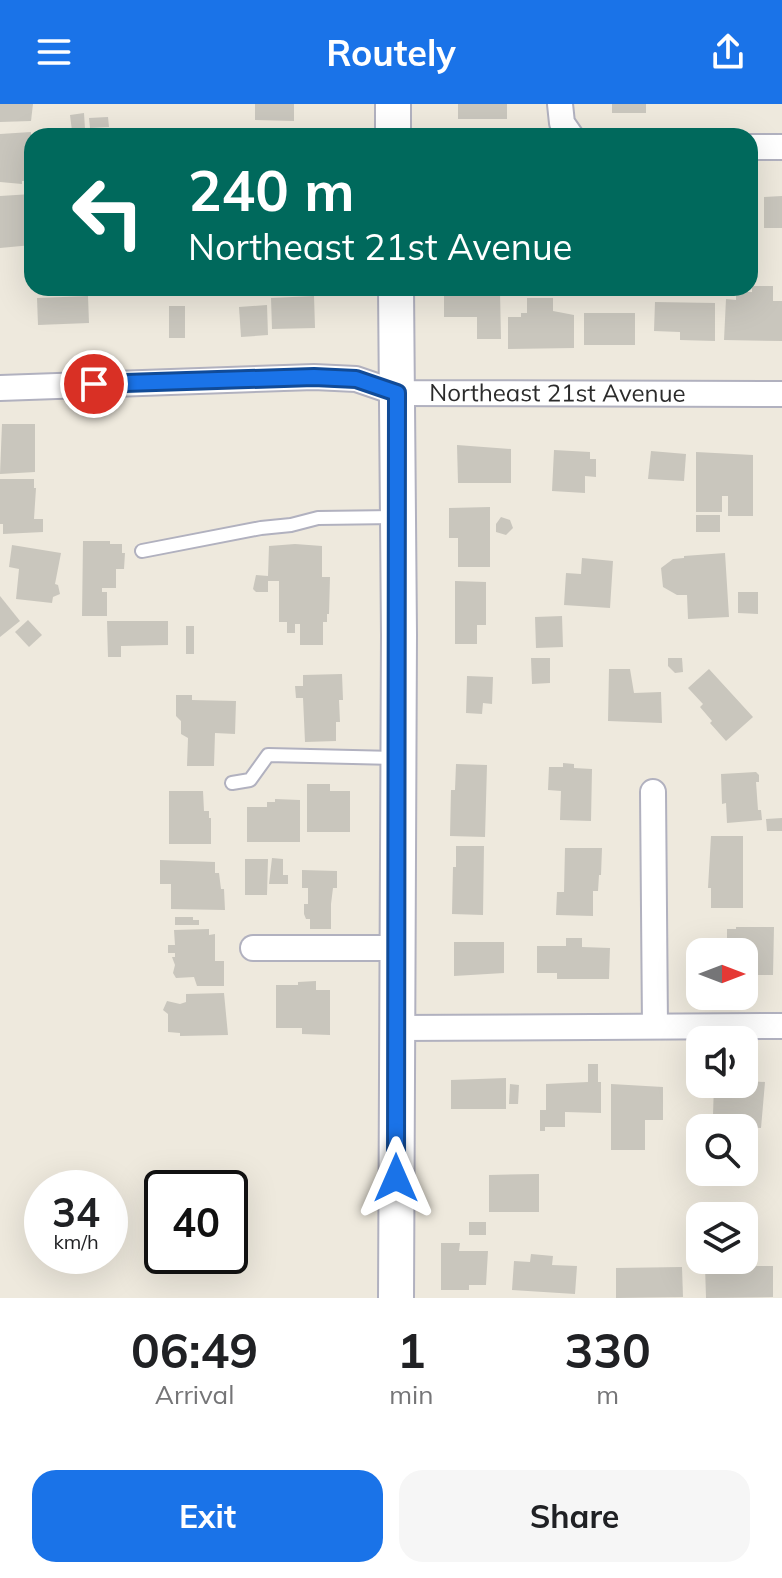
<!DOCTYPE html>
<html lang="en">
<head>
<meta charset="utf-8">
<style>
  body { margin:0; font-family:Mulish,sans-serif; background:#f6f6f6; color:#202124; height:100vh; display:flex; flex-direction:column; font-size:30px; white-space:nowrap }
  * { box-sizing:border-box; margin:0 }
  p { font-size:26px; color:#757577 }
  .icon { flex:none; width:44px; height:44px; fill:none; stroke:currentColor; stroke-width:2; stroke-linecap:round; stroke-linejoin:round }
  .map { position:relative; height:1194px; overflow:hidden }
  .sheet { display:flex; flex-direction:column; background:#fff; flex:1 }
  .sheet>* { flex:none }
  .hud { position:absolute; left:24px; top:24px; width:734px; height:168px; border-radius:24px; box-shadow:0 8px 32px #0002; background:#00695c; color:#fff; overflow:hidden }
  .needle { width:52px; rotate:90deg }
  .controls { position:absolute; left:686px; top:834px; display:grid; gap:16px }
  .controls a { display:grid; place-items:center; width:72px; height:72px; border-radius:16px; background:#fff; box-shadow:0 8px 32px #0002; font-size:40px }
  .speed { position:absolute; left:24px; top:1066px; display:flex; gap:16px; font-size:40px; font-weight:700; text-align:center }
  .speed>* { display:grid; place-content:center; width:104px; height:104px; border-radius:50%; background:#fff; box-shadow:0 8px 32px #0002; line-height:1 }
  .speed small { font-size:20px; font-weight:400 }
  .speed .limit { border:4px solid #111; border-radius:12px; background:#fff; color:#111 }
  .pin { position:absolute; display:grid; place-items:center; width:68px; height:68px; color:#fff; margin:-34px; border:4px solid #fff; border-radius:50%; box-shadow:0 2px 8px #0007 }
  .me { position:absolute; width:88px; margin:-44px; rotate:0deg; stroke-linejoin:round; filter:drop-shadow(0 0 6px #0008) }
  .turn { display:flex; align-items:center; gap:28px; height:168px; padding:0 32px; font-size:36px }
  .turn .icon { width:104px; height:104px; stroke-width:2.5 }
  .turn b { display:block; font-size:56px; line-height:68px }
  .eta { display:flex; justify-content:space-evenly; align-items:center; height:136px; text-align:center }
  .eta b { font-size:48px; font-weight:700; line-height:56px }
  .primary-button { display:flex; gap:16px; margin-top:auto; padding:16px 32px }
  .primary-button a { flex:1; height:92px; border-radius:24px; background:#1a73e8; color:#fff; font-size:32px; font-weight:700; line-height:92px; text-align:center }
  .primary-button a+a { background:#f6f6f6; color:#202124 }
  header { display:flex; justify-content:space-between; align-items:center; height:104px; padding:0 32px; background:#1a73e8; color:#fff; font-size:36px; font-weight:700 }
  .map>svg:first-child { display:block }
</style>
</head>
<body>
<header><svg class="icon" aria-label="menu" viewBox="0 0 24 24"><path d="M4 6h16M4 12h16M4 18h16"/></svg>Routely<svg class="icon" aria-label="share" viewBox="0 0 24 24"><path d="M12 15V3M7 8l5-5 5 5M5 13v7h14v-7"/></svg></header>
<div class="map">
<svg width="782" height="1194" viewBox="0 0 782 1194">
  <rect width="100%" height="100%" fill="#eee9dd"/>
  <g fill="#c9c6bd">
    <path d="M0,0H33L31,17L0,18Z"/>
    <path d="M255,0H294V17L255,16Z"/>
    <rect x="458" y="0" width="49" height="15"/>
    <rect x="612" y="0" width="34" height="9"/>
    <path d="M84,9L85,25L72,27L70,11Z"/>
    <path d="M108,13L109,23L90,24L89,14Z"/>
    <path d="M488,26H517L519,32H488Z"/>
    <path d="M31,28L32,77H22V80L0,78V30Z"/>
    <path d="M32,90V141L0,144V92Z"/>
    <path d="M782,92V124H764V93Z"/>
    <path d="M752,182H773V197H782V237L724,236L726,195L736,196V188H752Z"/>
    <path d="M500,187L501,235H477V213H444V188Z"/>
    <path d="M88,192L89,219L38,221L37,194Z"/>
    <path d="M314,192L315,224L272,225L271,194Z"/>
    <path d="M527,194H553V207L574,211V244L508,245V213H521V209H527Z"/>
    <path d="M655,198L715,199V237L680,236V228L654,227Z"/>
    <path d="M267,201L268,231L241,233L239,203Z"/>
    <rect x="169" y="202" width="16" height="32"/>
    <rect x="584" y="209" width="51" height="32"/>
    <path d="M2,320H35V368L0,370Z"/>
    <path d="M457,341L511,345V379H458Z"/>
    <path d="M554,346L590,348V355H596V373L585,372V389L552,387Z"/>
    <path d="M651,347L686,350L684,377L648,375Z"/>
    <path d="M696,348L753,351V412H728V392H722V408H696Z"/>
    <path d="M0,375H34V384H36L34,415H43V428L3,430V420H0Z"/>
    <path d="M490,403V463H458V434H449V404Z"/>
    <rect x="696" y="411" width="24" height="17"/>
    <path d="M501,413L510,416L513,424L506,431L496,428V420Z"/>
    <path d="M83,437H110V440H122V449H125L124,465H116V484H102V488H107V512H82Z"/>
    <path d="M295,440L322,442V473H330L329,510H327V518H323V541H300V520H295V529H287V518H279V477H268V488H256L253,485L256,471L268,472L269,442Z"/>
    <path d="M12,441L61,449L55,480L58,481L60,490L53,493L52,499L16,495L19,465L9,463Z"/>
    <path d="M725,449L729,513L688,515L687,491H677L663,483L661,464L673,455L684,454V452Z"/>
    <path d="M582,454L613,457L610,504L564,501L566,469L581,470Z"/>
    <path d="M455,477L486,478V521H477V540H455Z"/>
    <path d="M738,488H758V510L738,509Z"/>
    <path d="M0,492L20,517L0,533Z"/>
    <path d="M562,512L563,543L536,544L535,513Z"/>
    <path d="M28,516L42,531L29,543L15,528Z"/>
    <path d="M107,517H168V541L121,542V553H108Z"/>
    <rect x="186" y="522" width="8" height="28"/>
    <path d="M531,554H550V579L532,580Z"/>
    <path d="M668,554H682L683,568L675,569L668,562Z"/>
    <path d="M609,565H630L634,589L661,588L662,619L608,617Z"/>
    <path d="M709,565L753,613L726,637L710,619L712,617L700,603L703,600L688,584Z"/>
    <path d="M342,570L343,596H339L340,618H336V637L305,638L303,594H296L295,582H303V571Z"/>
    <path d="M467,572L493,573L492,600L483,599L482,610L466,609Z"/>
    <path d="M176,591H192V596L236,597L235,630L215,629L214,662H187L188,634L181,630V617L176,612Z"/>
    <path d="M563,659L574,660V664L592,665L591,717L560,716L561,687L548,686L549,663H563Z"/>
    <path d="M456,660L487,661L485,733L450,732L451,686H455Z"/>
    <path d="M756,668L759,671V678H756L758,706H761L762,716L727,719L726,699L722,700L721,670Z"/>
    <path d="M307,680H330V687H350V728H307Z"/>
    <path d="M169,687H203L204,707H209V714H211V740H169Z"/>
    <path d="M275,695L300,696V738H247V703H267V698H275Z"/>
    <path d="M782,714V727H767L766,715Z"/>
    <path d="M711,732H743V804H711V784H708Z"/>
    <path d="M456,742H484L483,811L452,810L453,763H456Z"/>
    <path d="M565,744H602L601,771H599L598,787H593V812L556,811L557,788H564Z"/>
    <path d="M272,754L283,755V771H288V780H269Z"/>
    <path d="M245,755H268L267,791H245Z"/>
    <path d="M160,756L215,758V769H219L221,785H224L225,806L171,805V780H160Z"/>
    <path d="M302,766L337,767V784H333L331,800V825H310V815H306L304,810V800H308V784H302Z"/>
    <path d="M175,813H193V816H199V821H175Z"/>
    <path d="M736,823H774L773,871H744V848H705V838H727V825H736Z"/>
    <path d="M209,825V831L215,830V857H224V882H197L194,873L176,874L173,869L175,861L172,853H175V849H168V841H175L174,826Z"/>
    <path d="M566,834H582V843L610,844L609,875H557V869H537V842H566Z"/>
    <path d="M454,838H504V869L454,872Z"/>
    <path d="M316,877V886H330V931L302,930V924H276V881H298V878Z"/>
    <path d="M224,889L228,931L180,932V929L168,928V910L163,906L167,897L180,900L186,898V890Z"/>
    <path d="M588,960H598V978H601V1009L565,1008V1023H545V1027H540V1006H546V980L588,978Z"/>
    <path d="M506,974V1005H451V976Z"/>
    <path d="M744,977L765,978L761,1024L743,1023V1012L713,1011L714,980L735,981L744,980Z"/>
    <path d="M510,980L519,981L518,1000H509Z"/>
    <path d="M611,980L663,983V1016H645V1046H611Z"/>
    <path d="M539,1070V1108H489V1071Z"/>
    <rect x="469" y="1118" width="17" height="13"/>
    <path d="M441,1139H460L459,1147H488L486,1181H469V1186H441Z"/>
    <path d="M531,1150L553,1152L552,1161L577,1162L575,1190L512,1186L514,1157L530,1158Z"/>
    <path d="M705,1162H773V1193L706,1194Z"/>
    <path d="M682,1163L683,1193L616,1194V1164Z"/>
  </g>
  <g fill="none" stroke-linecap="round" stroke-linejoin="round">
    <defs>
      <g id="lane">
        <path d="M142,447L261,424L291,421L318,414L395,413"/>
        <path d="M232,679L250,676L268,651L395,654"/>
      </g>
      <g id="street">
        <path d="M560,0L562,19L571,32"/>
        <path d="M750,43H782"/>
        <path id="s1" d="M0,284L314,273L356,275L397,289L782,290"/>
        <path d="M653,688L655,922"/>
        <path d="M253,844H397"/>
        <path d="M397,924L782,922"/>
      </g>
      <g id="secondary">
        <path d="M393,0V32"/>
        <path d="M396,184L399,531L396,1194"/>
      </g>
    </defs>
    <use href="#lane" stroke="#b1b1bf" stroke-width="16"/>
    <use href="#street" stroke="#b1b1bf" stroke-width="28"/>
    <use href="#secondary" stroke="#b1b1bf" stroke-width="38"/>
    <use href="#lane" stroke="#fff" stroke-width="12"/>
    <use href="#street" stroke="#fff" stroke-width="24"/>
    <use href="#secondary" stroke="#fff" stroke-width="34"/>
  </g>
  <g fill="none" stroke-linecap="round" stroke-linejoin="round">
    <defs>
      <path id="route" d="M94,280L314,273L356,275L397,289L396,1074"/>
    </defs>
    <use href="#route" stroke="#114b97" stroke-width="20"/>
    <use href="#route" stroke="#1a73e8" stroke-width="14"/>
  </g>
  <g text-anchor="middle" stroke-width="6" stroke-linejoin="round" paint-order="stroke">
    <g font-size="24" fill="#2b2b2b" stroke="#fff">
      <text dy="8" stroke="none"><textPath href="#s1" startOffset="560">Northeast 21st Avenue</textPath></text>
    </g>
  </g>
</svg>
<div class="controls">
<a><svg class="needle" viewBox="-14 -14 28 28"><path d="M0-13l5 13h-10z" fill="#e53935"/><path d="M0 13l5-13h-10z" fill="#757577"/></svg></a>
<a><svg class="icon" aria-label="sound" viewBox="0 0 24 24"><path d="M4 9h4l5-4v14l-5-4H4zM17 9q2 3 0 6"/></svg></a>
<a><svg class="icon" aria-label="search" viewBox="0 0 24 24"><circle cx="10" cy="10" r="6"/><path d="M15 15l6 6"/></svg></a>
<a><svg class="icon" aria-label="layers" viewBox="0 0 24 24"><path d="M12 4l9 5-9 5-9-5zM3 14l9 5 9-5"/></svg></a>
</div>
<div class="speed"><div>34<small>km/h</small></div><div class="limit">40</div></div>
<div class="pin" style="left:94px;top:280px;background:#d93025"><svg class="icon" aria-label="arrive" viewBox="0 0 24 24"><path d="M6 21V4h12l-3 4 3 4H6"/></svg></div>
<svg class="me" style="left:396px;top:1074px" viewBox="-20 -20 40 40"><path d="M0-17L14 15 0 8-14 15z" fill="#1a73e8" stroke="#fff" stroke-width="4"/></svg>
<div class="hud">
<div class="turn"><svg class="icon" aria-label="left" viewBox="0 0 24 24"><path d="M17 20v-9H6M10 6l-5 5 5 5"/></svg><div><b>240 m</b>Northeast 21st Avenue</div></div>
</div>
</div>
<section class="sheet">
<div class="eta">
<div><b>06:49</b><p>Arrival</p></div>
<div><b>1</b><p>min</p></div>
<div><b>330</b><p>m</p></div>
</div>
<div class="primary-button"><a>Exit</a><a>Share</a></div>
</section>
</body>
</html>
